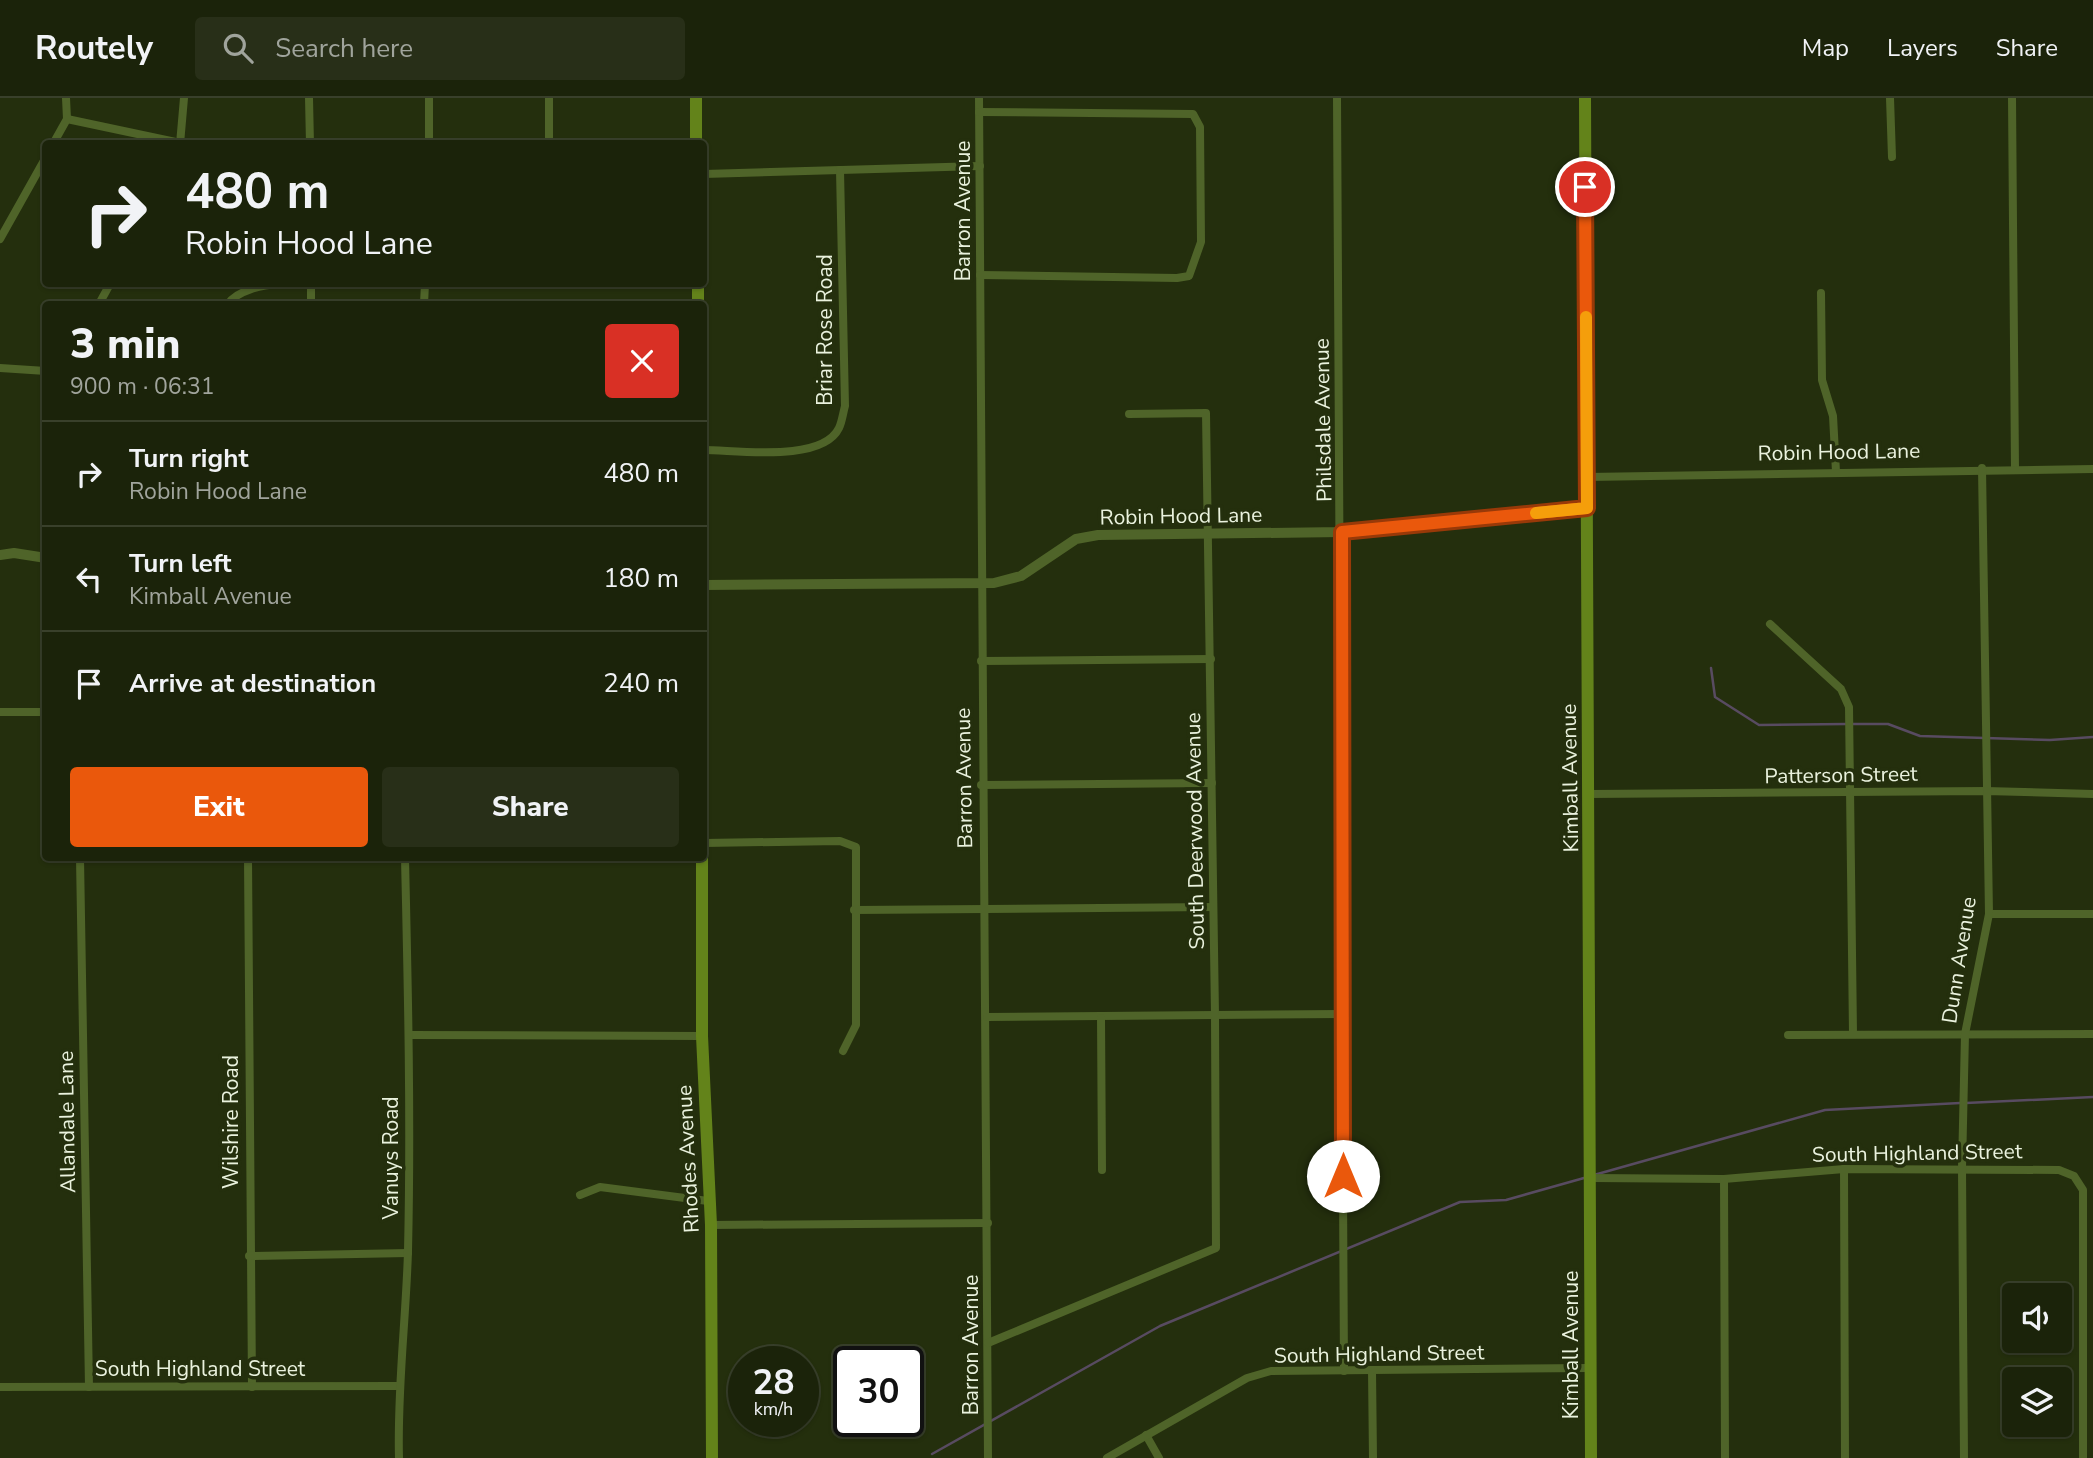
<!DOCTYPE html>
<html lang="en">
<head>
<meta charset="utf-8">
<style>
  body { margin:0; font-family:"Nunito Sans",sans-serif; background:#282f18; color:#f1f3f6; height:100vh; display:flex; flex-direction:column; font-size:26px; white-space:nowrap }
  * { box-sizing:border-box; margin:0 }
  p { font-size:23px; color:#a0a49c }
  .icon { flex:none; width:38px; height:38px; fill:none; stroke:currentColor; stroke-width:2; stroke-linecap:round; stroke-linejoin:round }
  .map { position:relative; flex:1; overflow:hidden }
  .details { position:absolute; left:42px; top:203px; width:665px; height:560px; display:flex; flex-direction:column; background:#1b230a; border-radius:7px; box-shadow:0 2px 5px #0004,0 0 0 2px #39402b }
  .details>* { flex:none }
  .banner { position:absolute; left:42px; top:42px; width:665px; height:147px; border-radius:7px; box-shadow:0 2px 5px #0004,0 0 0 2px #39402b; background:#1b230a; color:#f1f3f6; overflow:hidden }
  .controls { position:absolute; left:2002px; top:1185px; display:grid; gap:14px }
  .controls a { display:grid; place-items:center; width:70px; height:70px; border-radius:7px; background:#1b230a; box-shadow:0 2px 5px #0004,0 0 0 2px #39402b; font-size:35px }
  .speed { position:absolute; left:728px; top:1248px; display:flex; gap:14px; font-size:35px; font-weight:700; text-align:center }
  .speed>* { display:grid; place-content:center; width:91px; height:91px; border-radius:50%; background:#1b230a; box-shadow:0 2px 5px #0004,0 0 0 2px #39402b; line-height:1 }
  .speed small { font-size:18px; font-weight:400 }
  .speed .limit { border:4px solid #111; border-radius:10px; background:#fff; color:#111 }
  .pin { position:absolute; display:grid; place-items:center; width:60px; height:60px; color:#fff; margin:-30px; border:4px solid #fff; border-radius:50%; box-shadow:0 2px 7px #0007 }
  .me { position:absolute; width:77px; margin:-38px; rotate:0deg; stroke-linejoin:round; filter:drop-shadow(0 0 5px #0008) }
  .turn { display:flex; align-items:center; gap:24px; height:147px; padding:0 28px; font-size:32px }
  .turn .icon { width:91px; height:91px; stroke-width:2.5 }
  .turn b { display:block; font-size:49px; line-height:60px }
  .round { display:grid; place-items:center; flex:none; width:74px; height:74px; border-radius:7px; background:#282f18 }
  .head { display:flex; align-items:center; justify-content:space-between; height:119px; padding:0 28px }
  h1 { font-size:42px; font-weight:800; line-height:52px }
  .button { display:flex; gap:14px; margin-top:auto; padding:14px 28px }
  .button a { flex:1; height:80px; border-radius:7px; background:#ea580c; color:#fff; font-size:28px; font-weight:800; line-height:80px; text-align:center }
  .button a+a { background:#282f18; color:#f1f3f6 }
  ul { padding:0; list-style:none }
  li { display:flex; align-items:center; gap:21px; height:105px; padding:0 28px; border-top:2px solid #39402b }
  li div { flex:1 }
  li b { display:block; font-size:26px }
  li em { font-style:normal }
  header { display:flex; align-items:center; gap:42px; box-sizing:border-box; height:98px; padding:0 35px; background:#1b230a; border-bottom:2px solid #39402b }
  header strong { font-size:33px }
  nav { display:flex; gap:38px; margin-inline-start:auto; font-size:24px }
  .search { width:490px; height:63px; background:#282f18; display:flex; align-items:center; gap:18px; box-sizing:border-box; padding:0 24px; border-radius:7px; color:#a0a49c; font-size:26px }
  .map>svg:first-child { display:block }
</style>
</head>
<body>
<header>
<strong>Routely</strong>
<div class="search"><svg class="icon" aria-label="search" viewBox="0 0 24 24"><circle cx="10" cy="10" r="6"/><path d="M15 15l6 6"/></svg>Search here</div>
<nav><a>Map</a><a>Layers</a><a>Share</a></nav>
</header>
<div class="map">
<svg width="2093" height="1360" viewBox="0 0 2093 1360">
  <rect width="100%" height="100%" fill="#242f0d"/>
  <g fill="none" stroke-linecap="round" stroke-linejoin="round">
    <g stroke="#584b61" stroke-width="2.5">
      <path d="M1711,570L1715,599L1759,627L1846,626"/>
      <path d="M1853,626H1888L1920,638L2050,642L2093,639"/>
      <path d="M1966,1005L2093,999"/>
      <path d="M1594,1077L1825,1012L1960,1005"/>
      <path d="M932,1356L1160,1228L1460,1104L1506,1102L1584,1080"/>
    </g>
    <g stroke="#4f6429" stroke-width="8">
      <path d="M309,0L310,46"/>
      <path d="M429,0V46"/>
      <path d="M549,0V46"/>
      <path d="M979,0L988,1360"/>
      <path d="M1337,0L1344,1273"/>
      <path d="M1890,0L1892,59"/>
      <path d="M2012,0L2015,371"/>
      <path d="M979,14L1193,16L1200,29L1201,144L1189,178L1177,180L980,177"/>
      <path d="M67,21L185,46"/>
      <path d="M53,46L67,21L66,0"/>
      <path d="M180,46L184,0"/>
      <path d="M704,76L980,68"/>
      <path d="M0,141L46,59"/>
      <path d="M311,186V206"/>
      <path d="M1821,195L1822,282L1833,318L1836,374"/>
      <path d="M99,206L110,186"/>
      <path d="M228,206C238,192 262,187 279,186"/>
      <path d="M424,206L425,186"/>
      <path d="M0,270L46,273"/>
      <path d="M704,352C737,352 822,365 839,330C842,324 843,315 845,308L840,72"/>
      <path d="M1587,379L2093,371"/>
      <path d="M1770,526L1841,591L1849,609L1853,936"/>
      <path d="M981,563L1211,561"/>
      <path d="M0,614H46"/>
      <path d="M981,687L1212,685"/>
      <path d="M1590,696L1986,693L2093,696"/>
      <path d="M704,745L840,743L856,749V927L843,953"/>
      <path d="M80,760L89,1289"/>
      <path d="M248,760L252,1289"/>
      <path d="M854,812L1213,809"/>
      <path d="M1989,816H2093"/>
      <path d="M987,919L1342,916"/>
      <path d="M1101,920L1102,1072"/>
      <path d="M409,937L702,938"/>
      <path d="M1788,937L2093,936"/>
      <path d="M1844,1071L1845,1360"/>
      <path d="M1592,1080L1724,1081L1844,1071L2059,1072L2074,1078L2083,1092V1360"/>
      <path d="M1724,1081L1725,1360"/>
      <path d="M580,1097L600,1089L708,1103"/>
      <path d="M711,1127L988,1125"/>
      <path d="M249,1158L408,1155"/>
      <path d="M988,1245L1216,1150L1215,917L1206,315L1129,316"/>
      <path d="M1372,1273L1373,1360"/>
      <path d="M0,1289L399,1288"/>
      <path d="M1146,1337L1159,1360"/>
      <path d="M399,1360C397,1291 406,1222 408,1153C411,1022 408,891 405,760"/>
      <path d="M1107,1360L1247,1280L1271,1273L1589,1270"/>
      <path d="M1964,1360L1962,1070L1965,936L1989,816L1982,370"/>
    </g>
    <g stroke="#4f6429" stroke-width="10">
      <path d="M0,457L14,455L46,460"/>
      <path d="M704,487L994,485L1021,478L1076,441L1098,437L1342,434L1587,410"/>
    </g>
    <g stroke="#63831a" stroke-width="12">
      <path d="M1585,0L1591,1360"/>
      <path d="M696,46V0"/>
      <path d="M698,186V206"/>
      <path d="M702,760V938L711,1127L712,1360"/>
    </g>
  </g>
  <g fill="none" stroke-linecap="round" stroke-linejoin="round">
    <defs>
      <path id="route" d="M1343,1078L1342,434L1587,410L1585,89"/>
    </defs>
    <use href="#route" stroke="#983908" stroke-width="18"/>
    <use href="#route" stroke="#ea580c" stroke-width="12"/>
    <path stroke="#f59e0b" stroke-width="12" d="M1536,415L1587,410L1586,219"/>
  </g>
  <g text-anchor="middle" stroke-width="7" stroke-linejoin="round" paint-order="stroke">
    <g font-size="21" fill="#eaf2de" stroke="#242f0d">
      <text transform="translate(963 113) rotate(-90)" y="7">Barron Avenue</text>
      <text transform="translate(825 232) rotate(-90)" y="7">Briar Rose Road</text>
      <text transform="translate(1323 322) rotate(-91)" y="7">Philsdale Avenue</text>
      <text transform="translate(1839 354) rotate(-1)" y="7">Robin Hood Lane</text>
      <text transform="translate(1181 418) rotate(-1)" y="7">Robin Hood Lane</text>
      <text transform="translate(1841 677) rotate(-1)" y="7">Patterson Street</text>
      <text transform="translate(964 680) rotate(-91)" y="7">Barron Avenue</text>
      <text transform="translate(1570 680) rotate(-91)" y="7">Kimball Avenue</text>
      <text transform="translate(1195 733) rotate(-91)" y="7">South Deerwood Avenue</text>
      <text transform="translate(1959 862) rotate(-81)" y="7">Dunn Avenue</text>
      <text transform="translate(67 1024) rotate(-91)" y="7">Allandale Lane</text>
      <text transform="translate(231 1024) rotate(-90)" y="7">Wilshire Road</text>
      <text transform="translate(1917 1055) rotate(-1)" y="7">South Highland Street</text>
      <text transform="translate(391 1060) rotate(-90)" y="7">Vanuys Road</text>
      <text transform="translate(688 1061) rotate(-93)" y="7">Rhodes Avenue</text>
      <text transform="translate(971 1247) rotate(-90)" y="7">Barron Avenue</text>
      <text transform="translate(1571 1247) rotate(-90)" y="7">Kimball Avenue</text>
      <text transform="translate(1379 1256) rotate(-1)" y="7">South Highland Street</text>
      <text x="200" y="1278">South Highland Street</text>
    </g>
  </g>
</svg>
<div class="controls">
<a><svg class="icon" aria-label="sound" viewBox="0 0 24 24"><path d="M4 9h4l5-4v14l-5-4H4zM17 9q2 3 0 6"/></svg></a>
<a><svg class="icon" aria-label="layers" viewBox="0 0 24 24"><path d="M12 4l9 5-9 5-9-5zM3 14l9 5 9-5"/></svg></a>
</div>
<div class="speed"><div>28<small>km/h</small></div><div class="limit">30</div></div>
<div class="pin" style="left:1585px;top:89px;background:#d93025"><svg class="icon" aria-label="arrive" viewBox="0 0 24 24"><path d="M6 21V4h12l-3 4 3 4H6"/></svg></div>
<svg class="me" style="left:1343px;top:1078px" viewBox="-20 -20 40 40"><circle r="19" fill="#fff"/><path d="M0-13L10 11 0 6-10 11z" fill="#ea580c"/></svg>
<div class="banner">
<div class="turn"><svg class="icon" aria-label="right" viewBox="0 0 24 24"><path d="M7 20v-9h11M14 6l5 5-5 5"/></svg><div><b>480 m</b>Robin Hood Lane</div></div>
</div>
<section class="details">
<div class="head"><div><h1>3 min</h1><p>900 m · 06:31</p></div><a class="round" style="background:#d93025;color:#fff"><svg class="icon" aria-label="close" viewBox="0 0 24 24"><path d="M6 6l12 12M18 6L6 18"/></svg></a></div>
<ul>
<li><svg class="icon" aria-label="right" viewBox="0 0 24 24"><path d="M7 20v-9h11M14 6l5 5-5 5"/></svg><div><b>Turn right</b><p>Robin Hood Lane</p></div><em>480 m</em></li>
<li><svg class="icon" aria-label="left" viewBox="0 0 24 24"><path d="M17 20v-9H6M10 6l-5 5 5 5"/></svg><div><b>Turn left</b><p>Kimball Avenue</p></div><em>180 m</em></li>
<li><svg class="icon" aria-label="arrive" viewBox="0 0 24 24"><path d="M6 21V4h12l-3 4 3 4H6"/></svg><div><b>Arrive at destination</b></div><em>240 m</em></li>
</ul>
<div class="button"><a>Exit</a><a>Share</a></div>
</section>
</div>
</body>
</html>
